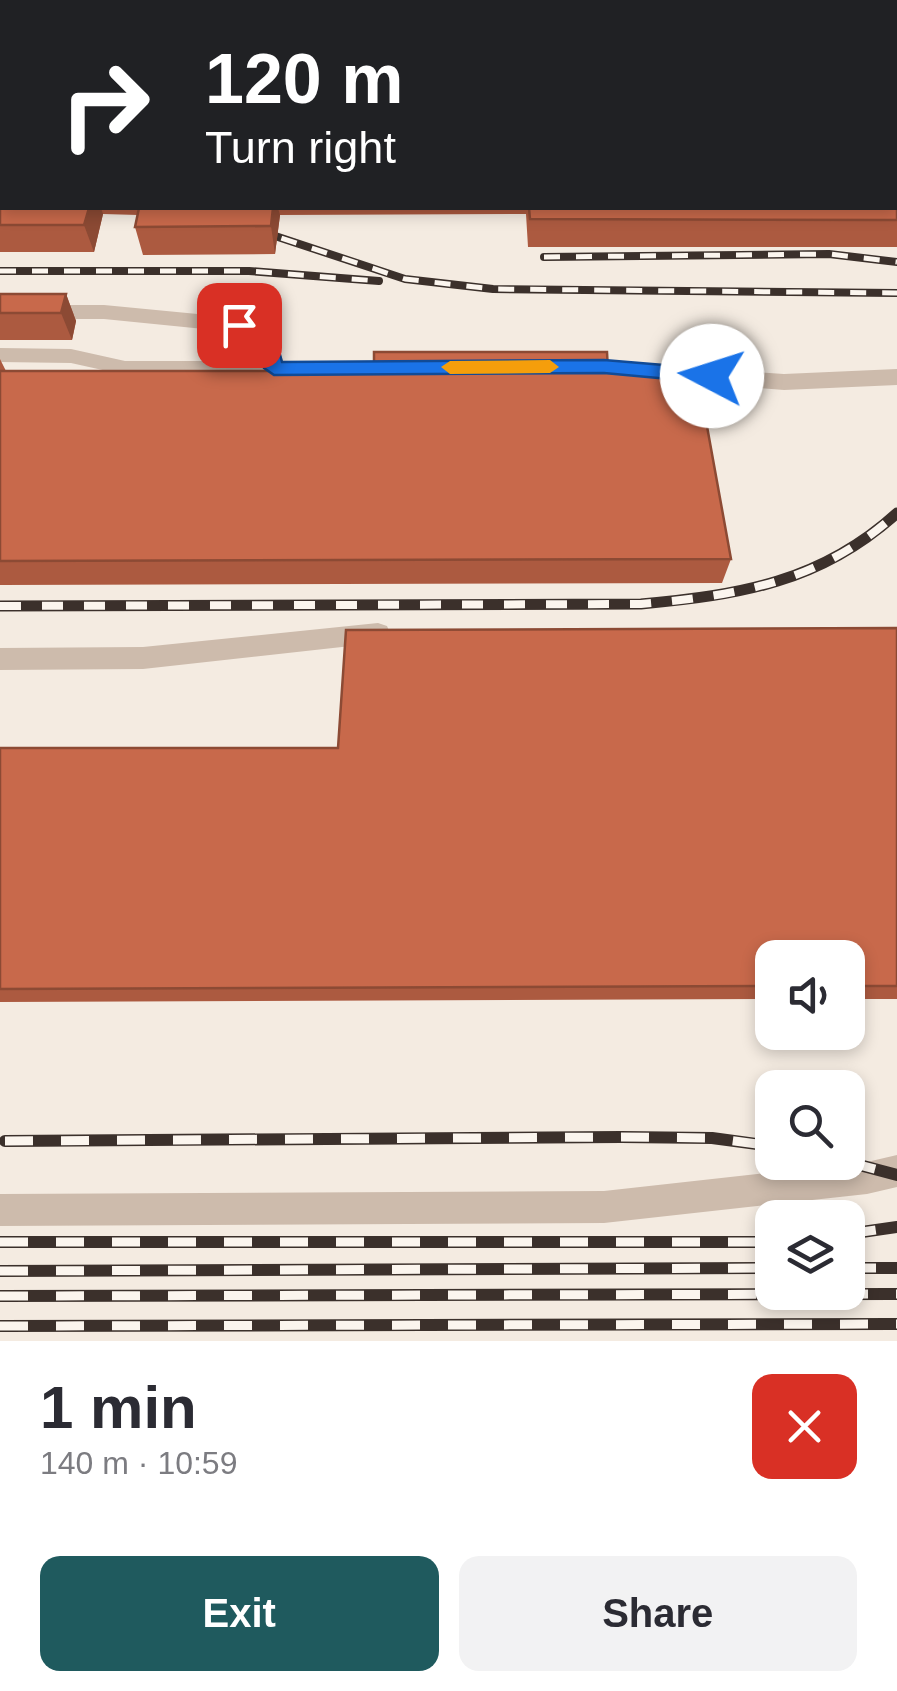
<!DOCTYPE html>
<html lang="en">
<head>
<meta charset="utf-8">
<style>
  body { margin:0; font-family:Helvetica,sans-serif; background:#f2f2f3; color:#2b2b33; height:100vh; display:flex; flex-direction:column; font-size:38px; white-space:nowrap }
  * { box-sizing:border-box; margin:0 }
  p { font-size:32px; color:#7c7c81 }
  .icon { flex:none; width:55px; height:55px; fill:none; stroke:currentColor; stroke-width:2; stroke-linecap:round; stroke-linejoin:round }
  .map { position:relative; height:1341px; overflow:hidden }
  .sheet { display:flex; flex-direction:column; background:#fff; flex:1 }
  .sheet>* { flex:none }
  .guide { position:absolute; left:0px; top:0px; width:898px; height:210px; box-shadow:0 5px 15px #0003; background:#202124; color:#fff; overflow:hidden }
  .buttons { position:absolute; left:755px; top:940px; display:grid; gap:20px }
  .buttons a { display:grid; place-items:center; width:110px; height:110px; border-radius:20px; background:#fff; box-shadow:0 5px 15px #0003; font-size:50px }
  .pin { position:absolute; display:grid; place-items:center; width:85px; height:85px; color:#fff; margin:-42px; border-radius:20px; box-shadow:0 5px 15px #0006 }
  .me { position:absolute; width:110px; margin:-55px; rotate:275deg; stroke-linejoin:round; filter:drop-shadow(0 0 8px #0008) }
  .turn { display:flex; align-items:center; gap:35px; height:210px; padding:0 40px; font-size:45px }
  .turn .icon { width:130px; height:130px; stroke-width:2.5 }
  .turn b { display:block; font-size:70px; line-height:85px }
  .round { display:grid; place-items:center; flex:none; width:105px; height:105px; border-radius:20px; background:#f2f2f3 }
  .summary { display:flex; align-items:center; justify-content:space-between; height:170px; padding:0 40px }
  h1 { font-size:60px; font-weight:700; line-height:75px }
  .primary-button { display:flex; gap:20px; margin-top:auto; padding:20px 40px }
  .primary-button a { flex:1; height:115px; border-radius:20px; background:#1f5a5e; color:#fff; font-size:40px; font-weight:700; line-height:115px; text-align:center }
  .primary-button a+a { background:#f2f2f3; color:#2b2b33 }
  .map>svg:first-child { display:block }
</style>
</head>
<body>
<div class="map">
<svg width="897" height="1341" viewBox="0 0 897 1341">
  <rect width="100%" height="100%" fill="#f4ebe1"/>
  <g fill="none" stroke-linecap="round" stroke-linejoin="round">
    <g fill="#cdbbac" fill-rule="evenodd">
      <path d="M552,0H568L569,2H553Z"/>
      <path d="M687,0H883L881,2Z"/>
      <rect x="895" y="27" width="2" height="10"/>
      <rect x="0" y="29" width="2" height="10"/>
      <path d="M0,305H104L239,318L276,340L283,361H408L418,368L408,375H125L71,363L0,362V348L71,349L125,361H262L260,349L234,332L104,319H0Z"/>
      <path d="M578,359L784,374L897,369V385L784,390L578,373L568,366Z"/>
      <path d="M378,623L387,626L390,633L387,640L378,643L143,669L0,670V648L143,647Z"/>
      <path d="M897,1155V1187L867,1194L604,1223L0,1226V1194L604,1191L867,1162Z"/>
    </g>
    <defs>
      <g id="rail-far2">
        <path d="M251,228L405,279L493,289L897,293"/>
        <path d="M544,257L829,254L897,262"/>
        <path d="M0,271H249L379,281"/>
      </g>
      <path id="rail-far1" d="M0,606L641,604C740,595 821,582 897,513"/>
      <g id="rail">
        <path d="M5,1141L621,1137L712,1138L772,1146"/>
        <path d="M848,1162L897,1175"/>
        <path d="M848,1234L897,1227"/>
        <path d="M0,1242H772"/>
        <path d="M848,1268H897"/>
        <path d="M0,1271L772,1268"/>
        <path d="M0,1296L897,1294"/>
        <path d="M0,1326L897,1324"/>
      </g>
    </defs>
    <use href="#rail-far2" stroke="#3b302b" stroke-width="8"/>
    <use href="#rail-far1" stroke="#3b302b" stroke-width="11"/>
    <use href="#rail" stroke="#3b302b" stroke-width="12"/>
    <use href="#rail-far2" stroke="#fbf5ee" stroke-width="5" stroke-dasharray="16" stroke-linecap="butt"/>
    <use href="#rail-far1" stroke="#fbf5ee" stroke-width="8" stroke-dasharray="21" stroke-linecap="butt"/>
    <use href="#rail" stroke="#fbf5ee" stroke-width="9" stroke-dasharray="28" stroke-linecap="butt"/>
  </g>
  <g fill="#ac5a40">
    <path d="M0,55L2,208H895L897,94V247H528L526,214L280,215L275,254L143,255L135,227L138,215L103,214L94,252H0Z"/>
    <path d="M0,294H66L76,321L72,340H0Z"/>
    <path d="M0,359L6,371H608L731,559L722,583L0,585Z"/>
    <path d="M897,628V999H848V958H772V999L0,1002V748H338Z"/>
  </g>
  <g fill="#8c4a34">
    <path d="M89,208H101L103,214L94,252L84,225Z"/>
    <path d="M273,208H278L280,215L275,254L271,226Z"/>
    <path d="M66,294L76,321L72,340L61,313Z"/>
  </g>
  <g fill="#c8694b" stroke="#8c4a34" stroke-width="2.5">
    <path d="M0,55H2V208H89L84,225H0Z"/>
    <path d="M895,94H897V220L530,219L529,208H895Z"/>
    <path d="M139,208H273L271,226L135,227Z"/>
    <path d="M0,294H66L61,313H0Z"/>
    <path d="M374,352H607L608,371H697L731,559L0,561V371H374Z"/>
    <path d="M897,628V986H848V958H772V986L0,989V748H338L346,630Z"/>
  </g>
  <path fill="#1a73e8" stroke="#114b97" stroke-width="2.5" d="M239,318L276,340L282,362L604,360L712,369L721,376L712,383L604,373L274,375L264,368L261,348L233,329L230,325Z"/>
  <path fill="#f59e0b" d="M550,360L559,367L550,373L450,374L441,367L450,361Z"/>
</svg>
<div class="buttons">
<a><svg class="icon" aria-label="sound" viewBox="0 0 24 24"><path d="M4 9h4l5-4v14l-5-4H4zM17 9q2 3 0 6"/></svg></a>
<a><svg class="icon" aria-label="search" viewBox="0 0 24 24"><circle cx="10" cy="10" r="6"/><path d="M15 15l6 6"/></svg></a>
<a><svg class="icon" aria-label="layers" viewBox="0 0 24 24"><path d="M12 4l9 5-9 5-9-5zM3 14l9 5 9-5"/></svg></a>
</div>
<div class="pin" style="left:239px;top:325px;background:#d93025"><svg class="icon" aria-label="arrive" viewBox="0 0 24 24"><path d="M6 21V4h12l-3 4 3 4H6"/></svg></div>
<svg class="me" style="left:712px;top:376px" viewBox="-20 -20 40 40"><circle r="19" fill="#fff"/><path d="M0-13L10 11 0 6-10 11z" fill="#1a73e8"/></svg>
<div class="guide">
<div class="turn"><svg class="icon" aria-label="right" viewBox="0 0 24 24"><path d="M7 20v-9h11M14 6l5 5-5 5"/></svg><div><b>120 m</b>Turn right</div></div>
</div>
</div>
<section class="sheet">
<div class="summary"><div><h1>1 min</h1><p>140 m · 10:59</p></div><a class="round" style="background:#d93025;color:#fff"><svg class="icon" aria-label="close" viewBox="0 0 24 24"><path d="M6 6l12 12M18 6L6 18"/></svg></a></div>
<div class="primary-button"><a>Exit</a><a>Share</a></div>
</section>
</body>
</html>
